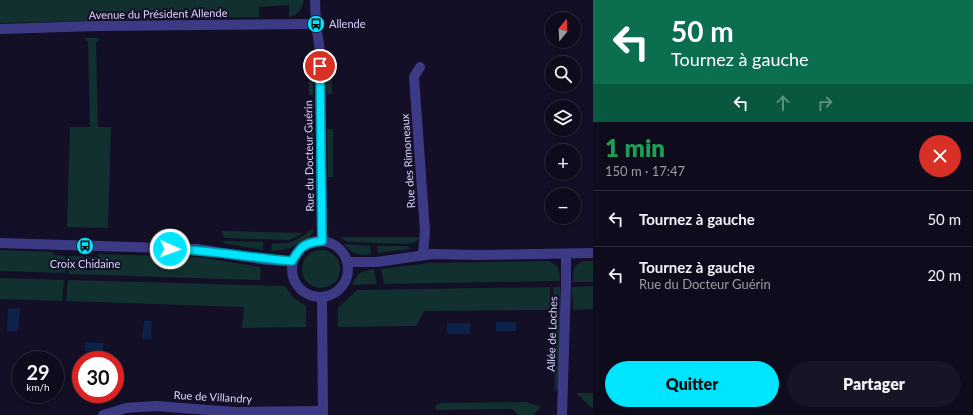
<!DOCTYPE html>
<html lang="fr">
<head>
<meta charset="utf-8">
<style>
  body { margin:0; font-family:Lato,sans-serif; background:#171425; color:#f1f3f6; height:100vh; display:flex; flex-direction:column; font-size:15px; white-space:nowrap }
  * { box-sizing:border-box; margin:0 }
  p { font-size:13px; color:#9b9ba3 }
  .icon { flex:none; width:22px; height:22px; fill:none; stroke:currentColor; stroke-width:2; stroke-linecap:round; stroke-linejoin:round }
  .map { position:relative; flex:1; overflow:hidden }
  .sheet { display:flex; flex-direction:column; background:#0e0b1c; width:380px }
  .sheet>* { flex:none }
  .hud { background:#0b6e4f; color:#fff; overflow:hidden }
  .needle { width:26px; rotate:18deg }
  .controls { position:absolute; left:545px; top:12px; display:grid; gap:8px }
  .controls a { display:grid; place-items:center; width:36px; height:36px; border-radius:50%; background:#0e0b1c; box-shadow:0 2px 6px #0003,0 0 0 1px #2e2b3b; font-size:20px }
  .speed { position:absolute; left:12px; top:351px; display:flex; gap:8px; font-size:20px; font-weight:700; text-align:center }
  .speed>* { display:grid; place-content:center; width:52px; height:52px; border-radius:50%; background:#0e0b1c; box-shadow:0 2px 6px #0003,0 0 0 1px #2e2b3b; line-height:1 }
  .speed small { font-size:10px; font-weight:400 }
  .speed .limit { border:6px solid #d22; background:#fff; color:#111 }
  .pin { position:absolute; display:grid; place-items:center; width:34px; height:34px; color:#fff; margin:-17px; border:2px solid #fff; border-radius:50%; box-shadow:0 1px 4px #0007 }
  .me { position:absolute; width:44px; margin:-22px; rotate:92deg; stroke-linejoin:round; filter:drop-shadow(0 0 3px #0008) }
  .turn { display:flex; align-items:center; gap:14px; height:84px; padding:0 12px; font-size:18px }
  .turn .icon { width:52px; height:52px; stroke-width:2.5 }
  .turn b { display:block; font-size:28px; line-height:34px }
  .lanes { display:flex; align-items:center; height:38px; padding:0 12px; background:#0003; justify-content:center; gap:20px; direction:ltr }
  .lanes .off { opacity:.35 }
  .round { display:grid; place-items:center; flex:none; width:42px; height:42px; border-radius:21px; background:#171425 }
  .headline { display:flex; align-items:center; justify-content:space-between; height:68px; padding:0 12px }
  h1 { font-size:24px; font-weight:800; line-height:30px; color:#1e9e55 }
  .cta { display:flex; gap:8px; margin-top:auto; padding:8px 12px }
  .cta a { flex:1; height:46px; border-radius:24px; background:#00e5ff; color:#111; font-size:16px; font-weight:800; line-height:46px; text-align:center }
  .cta a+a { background:#171425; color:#f1f3f6 }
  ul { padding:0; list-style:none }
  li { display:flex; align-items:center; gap:12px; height:56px; padding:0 12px; border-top:1px solid #2e2b3b }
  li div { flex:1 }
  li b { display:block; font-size:15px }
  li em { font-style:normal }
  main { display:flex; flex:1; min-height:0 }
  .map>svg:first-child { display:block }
</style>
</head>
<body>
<main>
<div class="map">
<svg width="593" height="415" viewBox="0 0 593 415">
  <rect width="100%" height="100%" fill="#130f26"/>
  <g fill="#12302f">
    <path d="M0,0H304C302,9 298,16 289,17V5L259,7V17L0,23Z"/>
    <path d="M84,38H100L96,43L98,127H111L108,228L67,227L70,127H90L88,42Z"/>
    <path d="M327,54H331L332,94H327Z"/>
    <rect x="309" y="57" width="4" height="38"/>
    <path d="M309,116H313L314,140H309Z"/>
    <path d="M327,129H333V177H328Z"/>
    <rect x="310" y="175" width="4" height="37"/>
    <path d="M311,230H314C309,243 284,251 271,251L272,244C292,243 295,242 311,230Z"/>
    <path d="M222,231L304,233L289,240L225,238L223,236Z"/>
    <path d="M340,237H420C417,243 413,243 407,244L347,242Z"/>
    <path d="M225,241L263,242V250L222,243Z"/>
    <path d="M344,244L370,246L371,254C358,256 352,254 344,244Z"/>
    <path d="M377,246H407L410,249L378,253Z"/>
    <circle cx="321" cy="269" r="19"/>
    <path d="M0,250L53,252L54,255L65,256V273L0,271Z"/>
    <path d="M98,254L198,257L261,267L260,280L68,274L69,256L98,257Z"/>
    <path d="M548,261C559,265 560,271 560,281L384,284L381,269L429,263Z"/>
    <path d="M584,261H593V282H573C572,272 573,264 584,261Z"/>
    <path d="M374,269L377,284L352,285C358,272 360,272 374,269Z"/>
    <path d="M0,278L64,280L62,301L0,299Z"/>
    <path d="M68,280L285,286L294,298L306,306V327L242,328L244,307L66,301Z"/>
    <path d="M593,286V309L573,310L572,287Z"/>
    <path d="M550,287V310L424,311L416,326L338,327V308L357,290Z"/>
    <path d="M553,287H560L561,378L559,387L555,392Z"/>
    <path d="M576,393H593V409Z"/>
    <path d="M527,402L541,407L533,415H518L512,409L436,410V405L443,403Z"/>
  </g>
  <g fill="#0c2248">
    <path d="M8,308L20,309L18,331H7Z"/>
    <path d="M144,320L152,321L151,339H142Z"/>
    <rect x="496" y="322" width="20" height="9"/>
    <rect x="447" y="323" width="23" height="11"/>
    <path d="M85,342L103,343V352L85,351Z"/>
  </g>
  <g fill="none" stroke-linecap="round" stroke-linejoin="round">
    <g stroke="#3d3a85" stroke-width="10">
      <path d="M315,0L316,24L320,51L322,241"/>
      <path d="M0,29L95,26L316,24"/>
      <path d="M420,67L414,77L425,231L423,255"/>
      <circle cx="320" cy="269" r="28"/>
      <path d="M0,243L198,249L267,260L292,261"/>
      <path d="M348,262H377L432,254L479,255L593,253"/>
      <path d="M322,298L323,415"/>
      <path d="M103,415L126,408L140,407L156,406L235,412L322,411"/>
      <path d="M562,415L566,284V254"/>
    </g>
  </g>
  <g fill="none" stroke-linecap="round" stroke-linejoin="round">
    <defs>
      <path id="route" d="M170,249C211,250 251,258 292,261C301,246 304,243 322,241L320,66"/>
    </defs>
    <use href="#route" stroke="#0095a6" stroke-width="10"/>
    <use href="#route" stroke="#00e5ff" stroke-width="7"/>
  </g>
  <defs>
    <symbol id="bus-disc" viewBox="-11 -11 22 22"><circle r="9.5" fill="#00e5ff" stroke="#130f26"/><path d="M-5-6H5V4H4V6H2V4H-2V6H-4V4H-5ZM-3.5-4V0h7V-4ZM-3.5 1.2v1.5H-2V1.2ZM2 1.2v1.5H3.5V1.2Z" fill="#111"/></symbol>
  </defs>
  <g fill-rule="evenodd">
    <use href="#bus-disc" x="306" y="14" width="20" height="20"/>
    <use href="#bus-disc" x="75" y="236" width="20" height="20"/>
  </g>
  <g text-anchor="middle" stroke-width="4" stroke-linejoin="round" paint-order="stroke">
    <g font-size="11" fill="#d9d4ff" stroke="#130f26">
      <text transform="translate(158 14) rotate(-1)" y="4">Avenue du Président Allende</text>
      <text transform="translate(309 156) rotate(-91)" y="4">Rue du Docteur Guérin</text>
      <text transform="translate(408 161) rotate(-94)" y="4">Rue des Rimoneaux</text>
      <text transform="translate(552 334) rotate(-88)" y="4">Allée de Loches</text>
      <text transform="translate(213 397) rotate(3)" y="4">Rue de Villandry</text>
    </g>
    <g font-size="11" fill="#d9d4ff" stroke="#130f26" text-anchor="start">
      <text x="329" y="28">Allende</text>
      <text x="85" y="268" text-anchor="middle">Croix Chidaine</text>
    </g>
  </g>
</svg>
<div class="controls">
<a><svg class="needle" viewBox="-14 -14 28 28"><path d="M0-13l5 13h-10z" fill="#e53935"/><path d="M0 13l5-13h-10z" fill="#9b9ba3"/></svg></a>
<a><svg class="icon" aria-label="search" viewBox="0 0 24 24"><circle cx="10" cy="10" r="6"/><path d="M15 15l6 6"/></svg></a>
<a><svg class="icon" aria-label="layers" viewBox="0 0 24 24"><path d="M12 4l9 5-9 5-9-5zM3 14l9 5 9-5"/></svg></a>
<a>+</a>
<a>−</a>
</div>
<div class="speed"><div>29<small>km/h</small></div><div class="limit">30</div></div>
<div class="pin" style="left:320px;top:66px;background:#d93025"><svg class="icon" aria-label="arrive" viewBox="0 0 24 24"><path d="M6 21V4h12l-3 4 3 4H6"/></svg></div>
<svg class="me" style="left:170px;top:249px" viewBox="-20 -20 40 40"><circle r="17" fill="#00e5ff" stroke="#fff" stroke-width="3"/><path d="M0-11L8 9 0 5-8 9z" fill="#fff"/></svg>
</div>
<section class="sheet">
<div class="hud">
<div class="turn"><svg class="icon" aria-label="left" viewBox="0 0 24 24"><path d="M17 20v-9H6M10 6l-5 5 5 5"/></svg><div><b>50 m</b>Tournez à gauche</div></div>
<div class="lanes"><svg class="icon" aria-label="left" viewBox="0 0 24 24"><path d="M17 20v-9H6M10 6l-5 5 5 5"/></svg><svg class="icon off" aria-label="ahead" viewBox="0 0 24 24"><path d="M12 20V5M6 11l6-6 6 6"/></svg><svg class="icon off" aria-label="right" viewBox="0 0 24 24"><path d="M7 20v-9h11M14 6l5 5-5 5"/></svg></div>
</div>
<div class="headline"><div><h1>1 min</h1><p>150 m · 17:47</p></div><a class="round" style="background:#d93025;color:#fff"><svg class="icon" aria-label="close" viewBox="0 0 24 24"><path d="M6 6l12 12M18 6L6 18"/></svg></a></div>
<ul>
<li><svg class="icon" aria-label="left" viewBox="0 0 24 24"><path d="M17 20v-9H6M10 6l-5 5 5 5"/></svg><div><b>Tournez à gauche</b></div><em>50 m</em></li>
<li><svg class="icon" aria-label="left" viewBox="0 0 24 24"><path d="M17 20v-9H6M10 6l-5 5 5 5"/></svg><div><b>Tournez à gauche</b><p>Rue du Docteur Guérin</p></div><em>20 m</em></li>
</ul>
<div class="cta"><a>Quitter</a><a>Partager</a></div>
</section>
</main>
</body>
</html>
